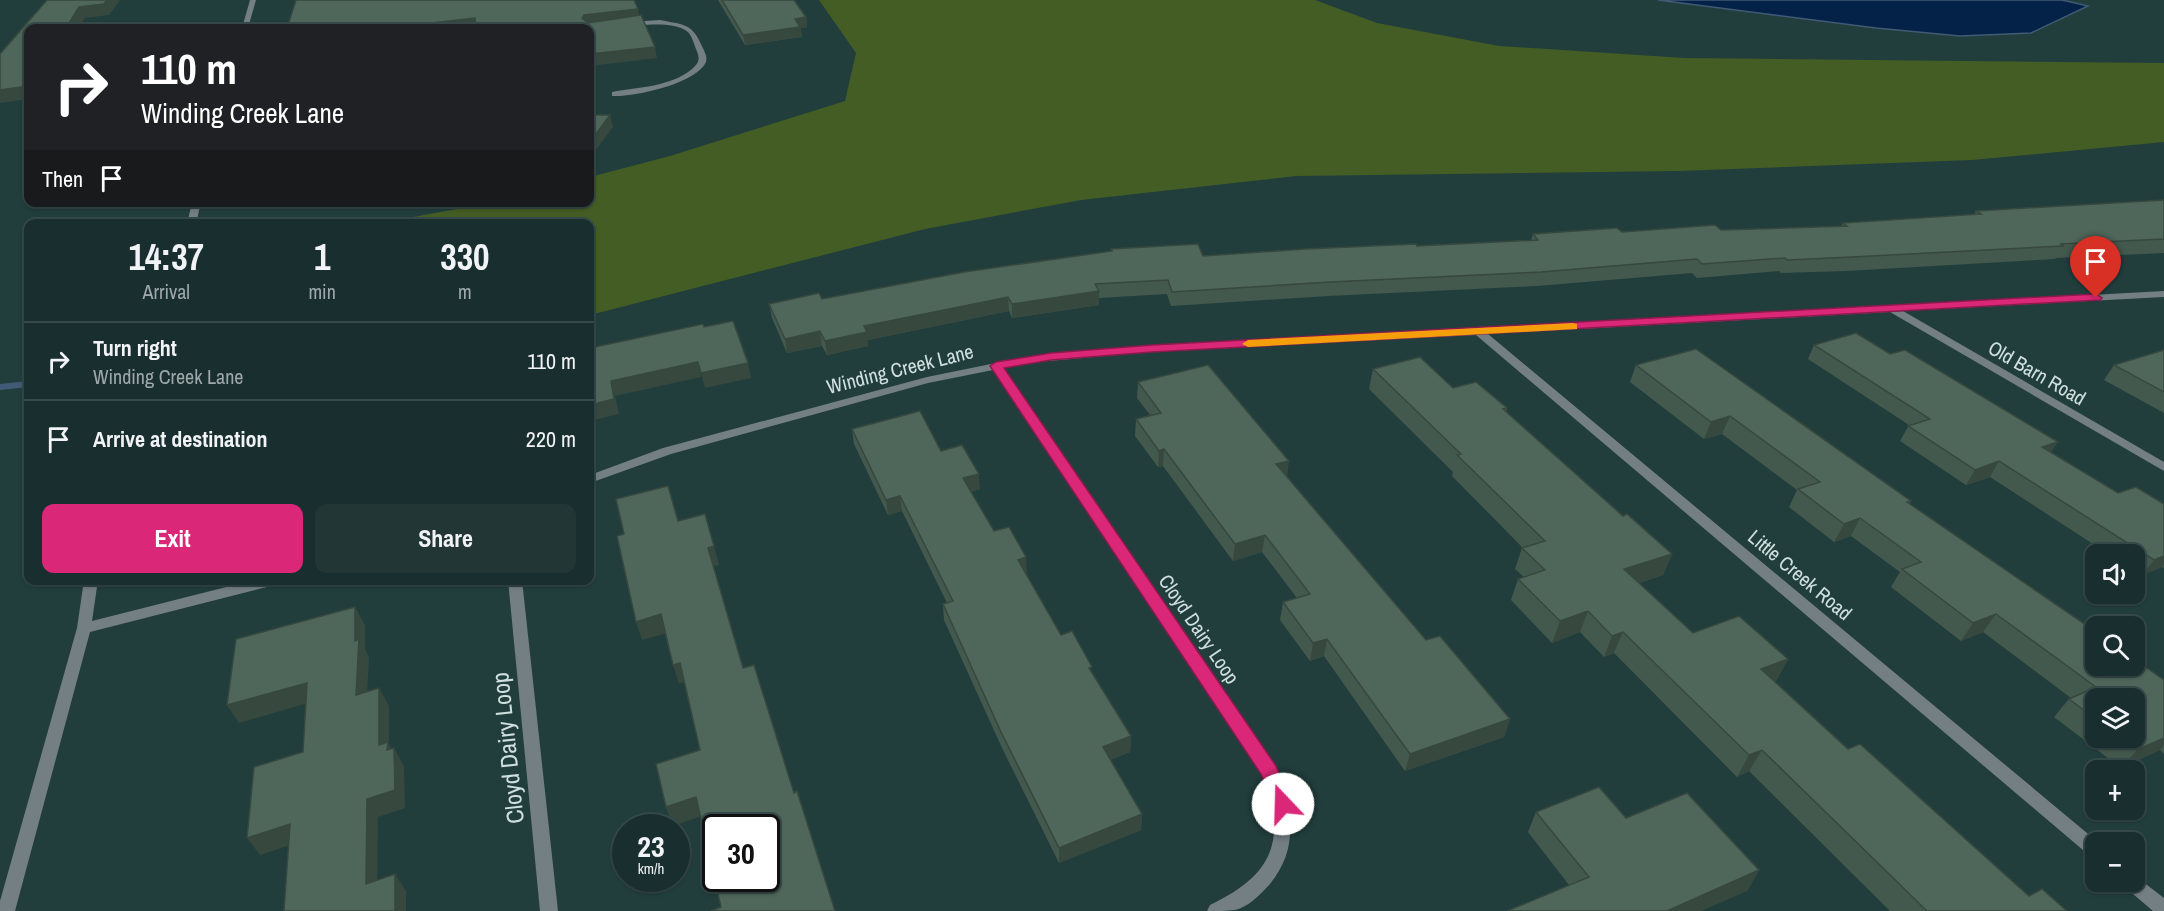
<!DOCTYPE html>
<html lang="en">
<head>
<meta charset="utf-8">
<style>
  body { margin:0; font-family:"Archivo Narrow",sans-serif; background:#223636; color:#f1f3f6; height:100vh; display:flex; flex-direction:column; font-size:22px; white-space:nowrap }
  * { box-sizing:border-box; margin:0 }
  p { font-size:20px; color:#9fa8aa }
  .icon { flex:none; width:33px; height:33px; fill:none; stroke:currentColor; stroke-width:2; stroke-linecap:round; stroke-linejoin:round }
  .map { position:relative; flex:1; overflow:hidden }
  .drawer { position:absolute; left:24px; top:219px; width:570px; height:366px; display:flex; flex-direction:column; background:#192e2e; border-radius:12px; box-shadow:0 2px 4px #0004,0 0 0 2px #374a4a }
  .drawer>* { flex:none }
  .guide { position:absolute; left:24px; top:24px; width:570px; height:183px; border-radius:12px; box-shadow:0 2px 4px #0004,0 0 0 2px #374a4a; background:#202124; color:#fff; overflow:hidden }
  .tools { position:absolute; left:2085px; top:544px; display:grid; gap:12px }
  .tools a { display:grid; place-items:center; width:60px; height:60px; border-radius:12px; background:#192e2e; box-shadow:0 2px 4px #0004,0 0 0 2px #374a4a; font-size:30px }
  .speed { position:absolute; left:612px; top:814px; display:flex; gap:12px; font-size:30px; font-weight:700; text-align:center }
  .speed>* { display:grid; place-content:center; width:78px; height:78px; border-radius:50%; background:#192e2e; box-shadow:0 2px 4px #0004,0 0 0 2px #374a4a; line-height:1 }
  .speed small { font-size:15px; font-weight:400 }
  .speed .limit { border:3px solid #111; border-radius:9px; background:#fff; color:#111 }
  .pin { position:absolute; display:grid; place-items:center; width:51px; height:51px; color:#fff; margin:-62px -26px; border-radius:50% 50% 50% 0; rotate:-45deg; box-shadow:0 0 6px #0007 }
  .pin .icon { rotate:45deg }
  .me { position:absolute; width:66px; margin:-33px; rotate:339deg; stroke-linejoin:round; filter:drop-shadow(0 0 4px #0008) }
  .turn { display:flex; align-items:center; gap:21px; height:126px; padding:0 18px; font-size:27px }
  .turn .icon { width:78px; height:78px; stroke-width:2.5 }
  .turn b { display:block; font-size:42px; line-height:51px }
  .then { display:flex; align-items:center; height:57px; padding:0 18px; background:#0003; gap:12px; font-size:22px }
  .eta { display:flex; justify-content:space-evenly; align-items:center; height:102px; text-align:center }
  .eta b { font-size:36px; font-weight:700; line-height:42px }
  .button { display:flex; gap:12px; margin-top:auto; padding:12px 18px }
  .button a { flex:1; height:69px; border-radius:12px; background:#db2777; color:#fff; font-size:24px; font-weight:700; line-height:69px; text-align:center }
  .button a+a { background:#223636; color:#f1f3f6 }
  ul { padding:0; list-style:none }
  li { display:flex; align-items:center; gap:18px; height:78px; padding:0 18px; border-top:2px solid #374a4a }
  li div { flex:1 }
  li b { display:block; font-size:22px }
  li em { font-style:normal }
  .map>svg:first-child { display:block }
</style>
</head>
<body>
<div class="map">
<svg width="2164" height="911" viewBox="0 0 2164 911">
  <rect width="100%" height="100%" fill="#213e3d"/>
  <path fill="#445d24" d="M819,0H1315L1377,23L1499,46L1684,58L2164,63V142L1972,160L1678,171L1296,176L1081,200L925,229L590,315V224L381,223L489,203L590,202V177L670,156L845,101L856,53Z"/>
  <path fill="#042147" stroke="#415a75" stroke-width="1.5" d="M1658,0H2062L2088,6L2031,33L1960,36L1876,28Z"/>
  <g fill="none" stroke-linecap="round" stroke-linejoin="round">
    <path fill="#415a75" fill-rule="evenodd" d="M28,381V387L0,390V384Z"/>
    <g fill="#747f84" fill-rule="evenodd">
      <path d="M250,0H256L248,28H242Z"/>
      <path d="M660,20C682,25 691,22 701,44C703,49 708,56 706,62C696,84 634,97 612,96V92C639,87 670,87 692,69C700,62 700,58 696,49C694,44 692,36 688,32C675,21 644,25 629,26L626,24L629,22Z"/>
      <path d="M192,202H201L196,224H187Z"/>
      <path d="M2164,291V297L1903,311L2164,462V471L1890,312L1488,334L2099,843H2096V858L2090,856L1476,335L1152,352L1025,363L1003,368L1277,771C1293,812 1299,849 1269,885C1260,895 1248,907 1235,910C1227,911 1216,911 1207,911L1210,905C1273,875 1288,840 1262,774L993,370L928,383L671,454L590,483V475L663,448L927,377L1025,357L1152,346Z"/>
      <path d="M84,580H98L92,621L254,580H281L275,585L90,632L15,911H0V901L77,628Z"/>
      <path d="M508,580H522L558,911H540Z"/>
      <path d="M2134,875L2164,898V911H2153L2126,888L2123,882H2134Z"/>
    </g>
  </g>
  <g fill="#44594d" fill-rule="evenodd">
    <path d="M718,0H794L806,17L807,27L800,28L802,37L745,45Z"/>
    <path d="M2164,200V253L2056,258L2055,259L1846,271L1781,273L1779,271L1697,278L1692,273L1537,286L1328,296L1171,306L1167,294L1099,298V305L1012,318L1009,311L868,340V346L827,355L822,346L787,353L772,318L769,304L822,299L1203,256L1531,240L1533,234L1721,230L1841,227L1843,223L1974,215L1976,211Z"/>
    <path d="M1814,345L2051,453L2118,493L2164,504V568L2162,567L2142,575L2134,571V555H2110L1990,477L1966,485L1900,441L1909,425L1808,359Z"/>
    <path d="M2164,350V413L2104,380L2114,365Z"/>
    <path d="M1636,365L1911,501L1909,504L2164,680V754L2160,750L2121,768L2054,717L2069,699L2071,698L1983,632L1961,641L1891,587L1900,572L1851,536L1834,542L1789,507L1797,490L1722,434L1704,439L1630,382ZM2096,699L2134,738H2096Z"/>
    <path d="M1373,369L1453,388L1507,408L1506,412L1623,516L1672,554L1663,575L1639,583L1693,633L1788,659L1776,681H1774L1848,749L2029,896L2067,911H1890L1749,771L1737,777L1614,653L1604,657L1580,632L1552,643L1511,600L1518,579L1524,577L1515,569L1522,548H1523L1452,476L1453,472L1369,389Z"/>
    <path d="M1138,382L1287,477L1426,640L1510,719L1504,737L1405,771L1324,656L1310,661L1280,620L1283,602L1297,598L1262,552L1233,561L1163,466L1158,467L1135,436L1136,419L1150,415L1137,398Z"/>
    <path d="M852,429L941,451L980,489L971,492L994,531L1027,573H1026L1061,635L1092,673L1131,736L1130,752L1110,760L1142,814L1141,830L1059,863L1002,748L944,620L943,604L947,603L902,511L888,515L854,444Z"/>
    <path d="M1536,812L1626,818L1759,870L1747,891L1569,885L1528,832Z"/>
  </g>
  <g fill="#37483f">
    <path d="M107,0H120L109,15L85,18L78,28H66L79,7Z"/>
    <path d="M638,9L640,19L587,26L582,18L584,15Z"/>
    <path d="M806,17L807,27L801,28L802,37L745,45L743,35L795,19Z"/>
    <path d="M475,18V28H387Z"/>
    <path d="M655,47L657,58L590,66V54Z"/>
    <path d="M28,86V99L0,103V90Z"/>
    <path d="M610,115L613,127L590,158V142Z"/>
    <path d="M1099,291V305L1012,318V304Z"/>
    <path d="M1008,297L1009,311L868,340V346L827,355L825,341L864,326Z"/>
    <path d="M820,331L822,346L787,353L785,339Z"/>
    <path d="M698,362L701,377L615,396L619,414L590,421V405L611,381Z"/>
    <path d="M748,363L751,378L705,388L701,373Z"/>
    <path d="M1730,416L1722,434L1704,439L1711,422Z"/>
    <path d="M2058,442L2048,457L2042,447Z"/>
    <path d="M1164,449L1163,466L1158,467L1159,451Z"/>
    <path d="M1289,461L1287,477L1276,464Z"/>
    <path d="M1999,461L1990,477L1966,485L1975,470Z"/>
    <path d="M979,474L980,489L964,494L963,478Z"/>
    <path d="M900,496L902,511L888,515L886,500Z"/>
    <path d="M1860,518L1851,536L1834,542L1844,524Z"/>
    <path d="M1265,535L1262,552L1233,561L1235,544Z"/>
    <path d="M714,546L719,565L713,566L708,548Z"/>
    <path d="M1672,554L1663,575L1616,590L1624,569Z"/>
    <path d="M2164,556V565L2162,567L2142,575L2154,560Z"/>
    <path d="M1026,557L1027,573L1019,575L1018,560Z"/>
    <path d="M355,607L365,625V649L369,657L366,713L356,695L355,641Z"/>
    <path d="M1588,611L1580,632L1552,643L1560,621Z"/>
    <path d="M661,614L667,633L642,640L636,622Z"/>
    <path d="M1996,614L1983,632L1961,641L1973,623Z"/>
    <path d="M1623,632L1614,653L1604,657L1612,636Z"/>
    <path d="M1327,639L1324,656L1310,661L1313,643Z"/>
    <path d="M1788,659L1776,681L1750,691L1761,669Z"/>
    <path d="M680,663L686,681L679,684L673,665Z"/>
    <path d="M307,683L318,700L239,723L227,705Z"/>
    <path d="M379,688L389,706V744L394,753V748L404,766L405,808L378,817L377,902L366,884L367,799L379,745Z"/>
    <path d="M1510,719L1504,737L1405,771L1410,754Z"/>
    <path d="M1131,736L1130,752L1102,763L1103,747Z"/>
    <path d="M2164,738V745L2160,750L2121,768L2137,750Z"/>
    <path d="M1762,750L1749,771L1737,777L1749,755Z"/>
    <path d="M696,797L702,816L673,826L666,807Z"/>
    <path d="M1142,814L1141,830L1059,863V848Z"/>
    <path d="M290,824L302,841L260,855L247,838Z"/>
    <path d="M1759,870L1747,891L1701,911H1667Z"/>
    <path d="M395,874L406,891V911H395Z"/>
  </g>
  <g fill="#4f675a" stroke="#37483f" stroke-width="1.5" fill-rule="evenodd">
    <path d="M47,0H107L104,4L79,7L66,28H28V86L0,90V54Z"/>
    <path d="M296,0H634L638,9L584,15L582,18L588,23L641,15L655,47L590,54V28H476L475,18L387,28H287Z"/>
    <path d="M722,0H794L806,17L795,19L800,27L743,35Z"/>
    <path d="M590,115H610L590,142Z"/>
    <path d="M2164,200V239L2061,244L2063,246L1852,257L1787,260L1785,258L1702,264L1697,259L1541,272L1330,282L1172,292L1168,280L1095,284L1099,291L1012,304L1008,297L864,326L867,332L825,341L820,331L785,339L769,304L819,293L822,299L964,272L1112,251L1111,249L1198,244L1203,256L1305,249L1416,244L1417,246L1538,240L1533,234L1617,228L1622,232L1715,225L1721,230L1847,226L1843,223L1981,214L1976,211Z"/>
    <path d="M733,321L748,363L701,373L698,362L611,381L614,399L590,405V348L703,324L704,327Z"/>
    <path d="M1856,333L1890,354L1905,350L2058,442L2042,447L2118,493L2136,487L2164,504V556L2154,560L1999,461L1975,470L1908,426L1930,419L1814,345Z"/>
    <path d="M1696,349L1911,501L1907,502L2096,632V666H2134V659L2164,680V738L2137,750L2121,738H2134V699H2096V719L2069,699L2096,687L1996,614L1973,623L1902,569L1921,562L1860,518L1844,524L1798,489L1820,482L1730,416L1711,422L1636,365Z"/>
    <path d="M2164,350V392L2114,365Z"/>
    <path d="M1420,357L1453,388L1476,382L1507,408L1503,409L1623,516L1627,514L1672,554L1624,569L1693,633L1739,616L1788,659L1761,669L1848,749L1860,744L2029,896L2042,889L2067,911H1927L1762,750L1749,755L1623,632L1612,636L1588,611L1560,621L1518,579L1545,570L1522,548L1545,541L1457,455L1461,454L1373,369Z"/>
    <path d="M1208,365L1289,461L1276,464L1426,640L1440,636L1510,719L1410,754L1327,639L1313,643L1283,602L1310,594L1265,535L1235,544L1164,449L1159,451L1136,419L1161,413L1138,382Z"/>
    <path d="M920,411L941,451L962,445L979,474L963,478L994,531L1009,527L1026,557L1018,560L1061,635L1072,631L1092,667L1089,668L1131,736L1103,747L1142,814L1059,848L1001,732L943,604L953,601L900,496L886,500L852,429Z"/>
    <path d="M668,486L678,521L705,514L714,546L708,548L743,668L754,665L794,793L797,791L835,911H711L721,907L696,797L666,807L656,764L700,750L680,663L673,665L661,614L636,622L617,536L624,534L616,499ZM716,828H766V879H716Z"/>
    <path d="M355,607V641L359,639L356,695L379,688V745L388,742L387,750L394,748L395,790L367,799L366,884L395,874V911H284L290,824L247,838L254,767L303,752L307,683L227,705L236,639Z"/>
    <path d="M1599,787L1626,818L1687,793L1759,870L1667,911H1507L1589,877L1536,812Z"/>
  </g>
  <path fill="#db2777" stroke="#8e194d" stroke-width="1.5" d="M2096,294L2102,298L2100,300L1152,352L1051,360L1004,368L1276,766L1292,804L1289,810L1283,812L1276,810L1261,774L990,366L996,362L1051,353L1152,345Z"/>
  <path fill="#f59e0b" d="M1573,323L1577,324V329L1248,347L1242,344L1248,340Z"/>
  <g text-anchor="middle" stroke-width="4.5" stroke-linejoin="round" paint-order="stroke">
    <g font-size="20" fill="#d0e0df" stroke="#213e3d">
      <text transform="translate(900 369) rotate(-14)" y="7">Winding Creek Lane</text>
      <text transform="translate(2037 373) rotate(30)" y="7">Old Barn Road</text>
      <text transform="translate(1800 575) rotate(40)" y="7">Little Creek Road</text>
      <text transform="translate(1199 629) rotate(56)" y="7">Cloyd Dairy Loop</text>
    </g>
    <g font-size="24" fill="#d0e0df" stroke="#213e3d">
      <text transform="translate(508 748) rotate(-96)" y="8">Cloyd Dairy Loop</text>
    </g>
  </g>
</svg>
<div class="tools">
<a><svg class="icon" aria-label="sound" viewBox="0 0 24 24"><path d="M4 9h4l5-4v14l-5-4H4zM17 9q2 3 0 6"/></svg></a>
<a><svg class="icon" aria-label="search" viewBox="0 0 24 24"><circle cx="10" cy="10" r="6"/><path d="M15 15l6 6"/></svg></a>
<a><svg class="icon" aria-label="layers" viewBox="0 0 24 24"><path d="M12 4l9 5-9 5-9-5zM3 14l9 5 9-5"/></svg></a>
<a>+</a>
<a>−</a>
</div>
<div class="speed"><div>23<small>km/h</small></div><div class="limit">30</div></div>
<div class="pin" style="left:2096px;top:298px;background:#d93025"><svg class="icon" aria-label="arrive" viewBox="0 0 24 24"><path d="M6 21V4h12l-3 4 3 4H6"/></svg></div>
<svg class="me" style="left:1283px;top:804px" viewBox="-20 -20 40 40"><circle r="19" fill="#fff"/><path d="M0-13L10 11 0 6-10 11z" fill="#db2777"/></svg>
<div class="guide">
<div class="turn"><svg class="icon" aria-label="right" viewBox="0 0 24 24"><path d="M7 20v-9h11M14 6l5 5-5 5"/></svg><div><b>110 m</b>Winding Creek Lane</div></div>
<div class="then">Then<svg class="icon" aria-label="arrive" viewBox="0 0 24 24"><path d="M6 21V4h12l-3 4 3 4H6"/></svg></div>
</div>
<section class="drawer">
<div class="eta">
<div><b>14:37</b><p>Arrival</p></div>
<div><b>1</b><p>min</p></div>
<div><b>330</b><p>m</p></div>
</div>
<ul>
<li><svg class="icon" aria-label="right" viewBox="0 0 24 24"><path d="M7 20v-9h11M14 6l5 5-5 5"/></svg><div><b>Turn right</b><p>Winding Creek Lane</p></div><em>110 m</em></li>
<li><svg class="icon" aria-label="arrive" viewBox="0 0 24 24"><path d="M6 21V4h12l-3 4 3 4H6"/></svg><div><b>Arrive at destination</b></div><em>220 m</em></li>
</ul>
<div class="button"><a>Exit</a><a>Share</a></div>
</section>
</div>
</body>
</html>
